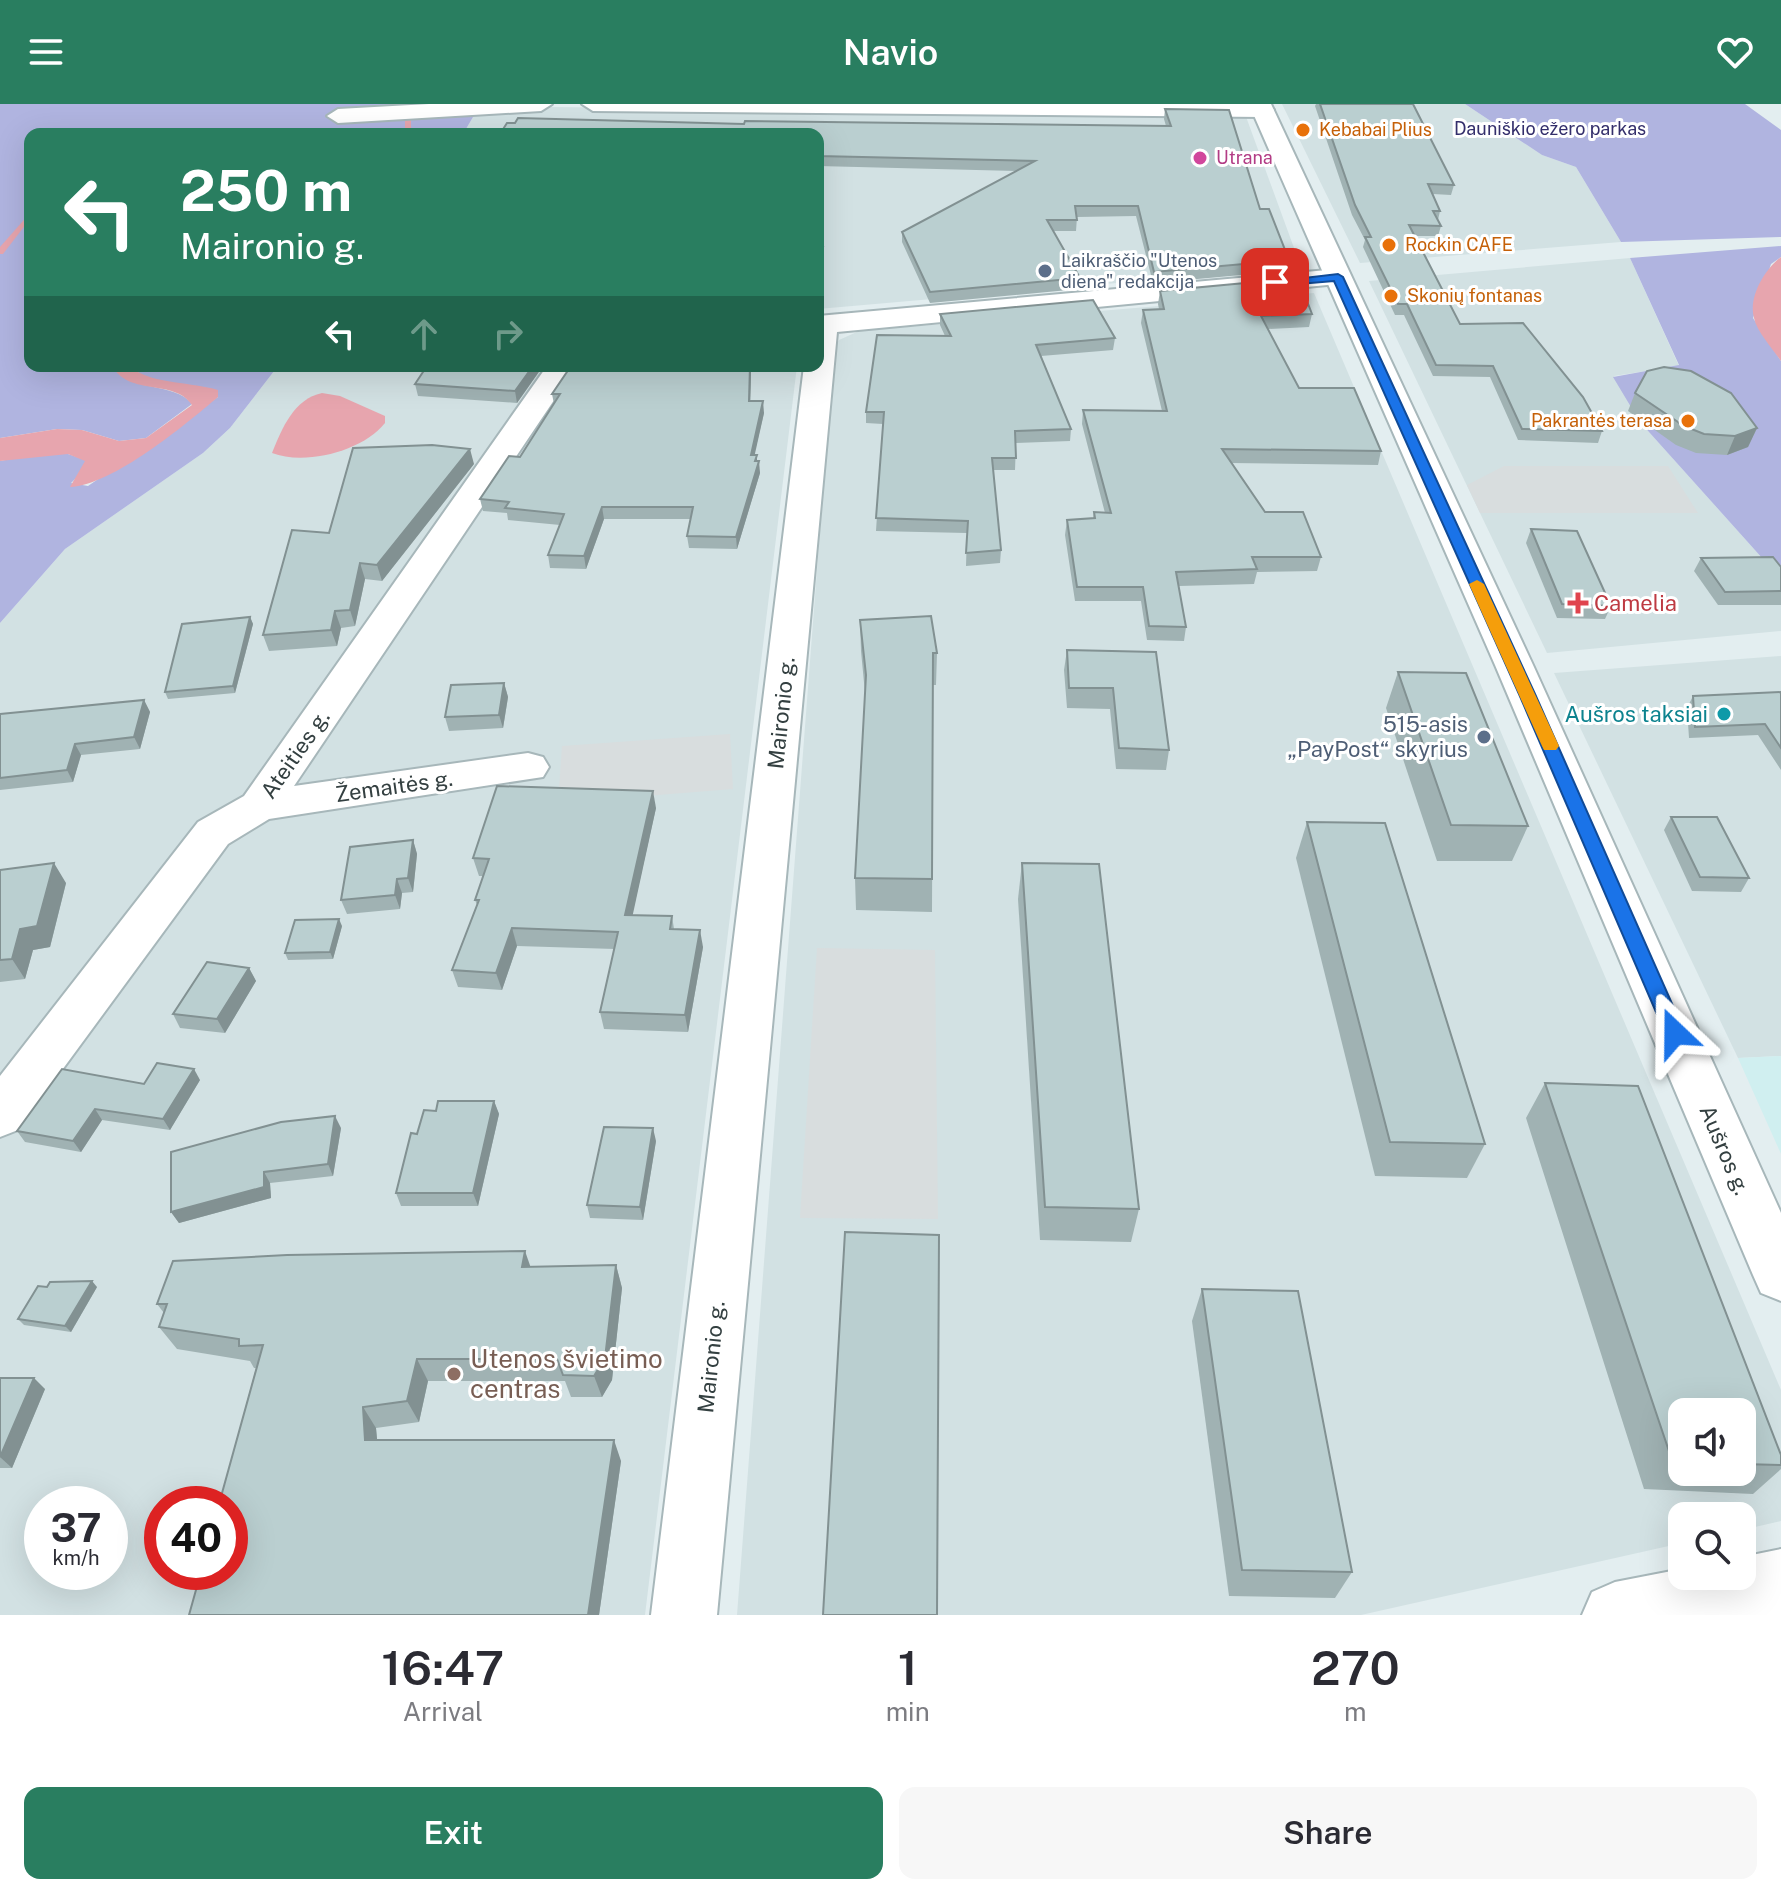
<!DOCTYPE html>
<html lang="en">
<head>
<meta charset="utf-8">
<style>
  body { margin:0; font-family:"Public Sans",sans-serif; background:#f7f7f7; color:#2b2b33; height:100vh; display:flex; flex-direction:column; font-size:30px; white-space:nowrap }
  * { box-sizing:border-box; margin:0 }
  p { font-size:26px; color:#7c7c81 }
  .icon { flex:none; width:44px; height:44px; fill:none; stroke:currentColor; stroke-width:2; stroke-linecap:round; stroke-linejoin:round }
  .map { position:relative; height:1511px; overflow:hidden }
  .panel { display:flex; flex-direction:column; background:#fff; flex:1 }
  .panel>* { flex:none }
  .top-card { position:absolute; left:24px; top:24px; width:800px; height:244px; border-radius:16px; box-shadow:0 8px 32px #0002; background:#297e60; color:#fff; overflow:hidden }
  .buttons { position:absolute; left:1668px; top:1294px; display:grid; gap:16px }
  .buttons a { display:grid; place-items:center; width:88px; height:88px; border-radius:16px; background:#fff; box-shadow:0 8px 32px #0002; font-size:40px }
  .speed { position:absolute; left:24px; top:1382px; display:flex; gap:16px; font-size:40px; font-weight:700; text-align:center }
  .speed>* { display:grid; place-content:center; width:104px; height:104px; border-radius:50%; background:#fff; box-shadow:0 8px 32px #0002; line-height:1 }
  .speed small { font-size:20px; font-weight:400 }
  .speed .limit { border:12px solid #d22; background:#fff; color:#111 }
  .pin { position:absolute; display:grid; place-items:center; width:68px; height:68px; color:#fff; margin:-34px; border-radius:16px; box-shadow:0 4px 12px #0006 }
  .me { position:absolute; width:88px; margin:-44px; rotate:337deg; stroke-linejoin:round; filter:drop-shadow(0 0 6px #0008) }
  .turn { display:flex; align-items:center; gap:28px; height:168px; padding:0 24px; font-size:36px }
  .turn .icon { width:104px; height:104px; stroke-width:2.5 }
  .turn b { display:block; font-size:56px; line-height:68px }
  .lanes { display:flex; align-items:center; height:76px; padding:0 24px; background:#0003; justify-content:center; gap:40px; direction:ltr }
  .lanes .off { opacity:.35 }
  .eta { display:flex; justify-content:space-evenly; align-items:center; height:136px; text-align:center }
  .eta b { font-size:48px; font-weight:600; line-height:56px }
  .action { display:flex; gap:16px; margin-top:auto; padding:16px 24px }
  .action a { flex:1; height:92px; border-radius:16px; background:#297e60; color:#fff; font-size:32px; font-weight:600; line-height:92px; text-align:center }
  .action a+a { background:#f7f7f7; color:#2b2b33 }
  header { display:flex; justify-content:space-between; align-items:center; height:104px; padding:0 24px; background:#297e60; color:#fff; font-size:36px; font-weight:600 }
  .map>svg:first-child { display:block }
</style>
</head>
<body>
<header><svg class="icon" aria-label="menu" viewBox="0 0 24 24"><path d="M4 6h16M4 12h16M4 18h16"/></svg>Navio<svg class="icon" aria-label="heart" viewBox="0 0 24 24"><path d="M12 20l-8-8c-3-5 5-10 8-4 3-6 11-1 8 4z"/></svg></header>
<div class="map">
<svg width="1781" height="1511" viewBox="0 0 1781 1511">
  <rect width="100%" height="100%" fill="#e3eef0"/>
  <g fill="#d2e1e3" fill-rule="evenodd">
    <path d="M1282,0H1465L1542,51L1576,63L1621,138L1360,159Z"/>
    <path d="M550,3L1245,10L1301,163L818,205V30H463L476,8Z"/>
    <path d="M1630,154L1679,262L1614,272L1640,318L1781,475V527L1547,549L1369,177Z"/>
    <path d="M1314,189L1781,1286V1417L1742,1426V1412H1682V1439L1361,1511H737L834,244L839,236L859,227ZM1682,1308H1742V1368H1682Z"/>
    <path d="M278,262H797L645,1511H0V519L65,445L203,349L230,324ZM42,1400H110V1468H42ZM162,1400H230V1468H162Z"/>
    <path d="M1781,552V952L1738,954L1554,569Z"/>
  </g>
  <path fill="#d0eff0" d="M1781,952V1050L1738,954Z"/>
  <g fill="#b0b4e0">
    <path d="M0,0H464L476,8L463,30H30V262H112C128,289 174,277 192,300L146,334L119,337L82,326L57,325L0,334Z"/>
    <path d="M1465,0H1745L1781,26V133L1621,138L1576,63L1542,51Z"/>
    <path d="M1781,142V153L1771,160L1753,214L1781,257V475L1640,318L1613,273L1679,261L1630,154Z"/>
    <path d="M135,262H278L230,324L203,349L65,445L0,519V357L38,350H68L86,356L83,367L71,379L88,382L218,293L147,275L135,266Z"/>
  </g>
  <g fill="#d8ddde">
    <path d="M1504,362H1668L1698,409H1480L1467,381Z"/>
    <path d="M730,630L733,685L558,699L562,642Z"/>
    <path d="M817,844L935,846L938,1115L800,1114Z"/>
  </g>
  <g fill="#e7a5ae">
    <path d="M1781,153V257C1773,245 1757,228 1754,214C1748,193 1765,165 1781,153Z"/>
    <path d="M112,262H135V266C155,280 192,278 218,286V293C185,321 113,381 70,383L85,357L68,350L0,357V334L57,325L82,326L119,337L146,334L192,301C174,274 130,293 112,262Z"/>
    <path d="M322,289L340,292L385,312V319C363,347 305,362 272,349C282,324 294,295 322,289Z"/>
  </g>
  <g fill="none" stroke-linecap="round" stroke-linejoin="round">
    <g fill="#e7a5ae" fill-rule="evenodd">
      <rect x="405" y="0" width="6" height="30"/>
      <path d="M30,109V115L3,150H0V143Z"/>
    </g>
    <defs>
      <g id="minor">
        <path d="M429,0H552L541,7L338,19L327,12L338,5Z"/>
        <path d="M582,0H1265L1274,6L1263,13L593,7Z"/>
        <path d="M1338,165L1348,167L1351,173L1348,179L837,228L717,1511H651L804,262H818V212Z"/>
        <path d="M547,262H577L294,682L528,649L543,653L549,663L543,673L269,715L228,740L18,1026L0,1033V972L198,718L244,692Z"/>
        <path d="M1781,1445V1511H1582L1592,1488L1615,1478L1682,1465V1472H1742V1453Z"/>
      </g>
      <path id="tertiary" d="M1249,0H1271L1533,561L1781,1109V1197L1761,1189L1753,1171L1495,561Z"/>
    </defs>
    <use href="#minor" stroke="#a7b7ba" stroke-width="4"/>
    <use href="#tertiary" stroke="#a7b7ba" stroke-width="4"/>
    <use href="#minor" fill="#fff" fill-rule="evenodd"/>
    <use href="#tertiary" fill="#fff" fill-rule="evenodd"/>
  </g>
  <g fill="#a0b2b3" fill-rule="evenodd">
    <path d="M1316,0H1413L1454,81L1451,91L1433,90L1440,107L1438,116L1441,122L1438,132H1414L1460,220L1602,327L1598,339L1518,336L1490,273L1433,272L1404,211H1395L1363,143L1365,136L1352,111L1315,2Z"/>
    <path d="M1165,5L1260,105L1289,156L1287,167L1153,179L1136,112L1077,113L1076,127H1053L1080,174L1079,185L930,199L902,138V128L1016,67L818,62V30L744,20L1166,22L1164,15Z"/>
    <path d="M1160,187L1312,210L1309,223L1268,225L1299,284L1381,347L1378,361L1231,359L1265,408L1321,453L1317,467L1257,468L1254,480L1179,482L1186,523L1184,537L1147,536L1141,497H1075L1065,431L1067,416L1093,414L1094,408L1105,409L1082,320L1083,306L1162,307L1141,219L1143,206L1159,205L1158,200Z"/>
    <path d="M940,210L1115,234L1113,246L1041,252L1071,325L1070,337L1016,339L1015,366H993L1001,446L1000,459L966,462L967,429L876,427L883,320L866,319V308L945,232L940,221Z"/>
    <path d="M543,262L517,299L418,292L415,280Z"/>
    <path d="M751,262L750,297L764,309L754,351L760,369L737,445L689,444L687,432L691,415H604L586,465L550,464L548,451L560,421L508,416L507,409L483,407L480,395L520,353L554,300L552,290Z"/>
    <path d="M1635,289L1757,324L1748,343L1727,351L1696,349L1676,341L1628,307Z"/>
    <path d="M474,360L382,477L365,475L355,522L341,524L337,542L269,547L263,531L329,429Z"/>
    <path d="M1531,425L1611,502L1605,515L1557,514L1526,439Z"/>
    <path d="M1701,454L1781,463V501H1718L1694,467Z"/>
    <path d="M250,513L253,520L235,589L168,595L165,588Z"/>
    <path d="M860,516L937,549L936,581H933L932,808L856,806L855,774L865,589L861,547Z"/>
    <path d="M1067,546L1156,548L1169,646L1166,666L1116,665L1110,605L1067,604L1064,566Z"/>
    <path d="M1398,568L1528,722L1512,757H1437L1386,604Z"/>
    <path d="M504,579L508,593L503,624L449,627L445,613Z"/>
    <path d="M1781,588V666L1758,631L1689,634L1687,604L1693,592Z"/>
    <path d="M144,596L150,608L140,645L81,651L73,678L0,686V610Z"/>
    <path d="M656,704L632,811L672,812L674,825L703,843L688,928L604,925L600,908L615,845L517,842L502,886L458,883L452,866L477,801L475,796L483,772H479L473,754Z"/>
    <path d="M1671,713L1749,774L1741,788L1692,787L1664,726Z"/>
    <path d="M1307,718L1485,1040L1467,1074L1375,1072L1296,754Z"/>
    <path d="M413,736L417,750L413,788L402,789L400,805L347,810L341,796Z"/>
    <path d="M1022,759L1139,1105L1131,1138L1040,1136L1018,795Z"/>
    <path d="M0,766L66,779L50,843L33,846L25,875L0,878Z"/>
    <path d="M342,822L333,855L288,856L285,849Z"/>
    <path d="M249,864L256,877L225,929L180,924L173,910Z"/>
    <path d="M200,976L170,1026L102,1016L81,1048L25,1038L17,1027L144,980Z"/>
    <path d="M1545,979L1781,1351V1365L1753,1390L1644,1385L1526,1014ZM1682,1308H1742V1368H1682Z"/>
    <path d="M494,997L499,1010L478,1102H401L396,1089L417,1030L436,1007Z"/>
    <path d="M341,1024L333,1072L270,1079L271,1094L179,1119L171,1108Z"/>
    <path d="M656,1037L643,1116L590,1114L587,1101Z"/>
    <path d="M616,1161L622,1184L612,1276L602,1293H571L565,1277H428L419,1318L376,1324L377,1336L621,1357L599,1511H189L256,1264H254L250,1257L177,1245L159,1223L164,1209L157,1200L531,1163Z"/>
    <path d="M97,1183L71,1228L24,1221L18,1215Z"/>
    <path d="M1202,1185L1352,1468L1335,1494L1229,1492L1192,1217Z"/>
    <path d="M0,1274L45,1285L12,1364H0Z"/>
  </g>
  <g fill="#829192">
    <path d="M823,143V154L818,177V164Z"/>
    <path d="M533,262H543L517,299L515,287Z"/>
    <path d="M750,262H751L750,309L749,297Z"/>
    <path d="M763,297L764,309L752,363L751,351Z"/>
    <path d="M1757,324L1748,343L1727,351L1735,332Z"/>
    <path d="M470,345L474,360L382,477L377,461Z"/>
    <path d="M757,351V363L759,357L760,369L737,445L736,433Z"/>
    <path d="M602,403L604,415L586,465L584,452Z"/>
    <path d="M360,459L365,475L355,522L350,506Z"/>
    <path d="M335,507L341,524L337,542L331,526Z"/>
    <path d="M250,513L253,520L235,589L233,582Z"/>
    <path d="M504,579L508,593L503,624L499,611Z"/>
    <path d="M144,596L150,608L140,645L134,633Z"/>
    <path d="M75,640L81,651L73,678L67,666Z"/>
    <path d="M653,687L656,704L629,828L625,811Z"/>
    <path d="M413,736L417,750L413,788L408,774Z"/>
    <path d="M54,759L66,779L50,843L33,846L25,875L12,855L20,825Z"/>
    <path d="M397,775L402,789L400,805L395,791Z"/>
    <path d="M339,815L342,822L333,855L330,848Z"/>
    <path d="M512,824L517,842L502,886L496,869Z"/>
    <path d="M700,826L703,843L688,928L685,911Z"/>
    <path d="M249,864L256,877L225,929L217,915Z"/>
    <path d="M194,965L200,976L170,1026L163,1015Z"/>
    <path d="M494,997L499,1010L478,1102L473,1089Z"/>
    <path d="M95,1005L102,1016L81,1048L73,1037Z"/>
    <path d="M335,1012L341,1024L333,1072L328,1060Z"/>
    <path d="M653,1024L656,1037L643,1116L640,1103Z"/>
    <path d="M264,1068L270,1079L271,1094L179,1119L171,1108Z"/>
    <path d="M525,1147L533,1170L522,1163Z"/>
    <path d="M616,1161L622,1184L612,1276L602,1293L594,1272Z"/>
    <path d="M92,1177L97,1183L71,1228L65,1222Z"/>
    <path d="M417,1255L428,1277L419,1318L407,1297Z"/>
    <path d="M34,1274L45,1285L12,1364L0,1353Z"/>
    <path d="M363,1303L376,1324L379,1357L365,1336Z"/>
    <path d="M614,1336L621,1357L599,1511H588Z"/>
  </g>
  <g fill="#bacfd0" stroke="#829192" stroke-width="2">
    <path d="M1320,0H1413L1454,81L1428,80L1440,107H1433L1441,122L1409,121L1460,220L1523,219L1583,293L1602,327L1522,325L1493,262L1436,261L1407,200H1398L1365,133H1371L1355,101Z"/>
    <path d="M1165,5L1229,6L1260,105H1269L1289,156L1154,168L1138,102H1075L1077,116H1047L1080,174L930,188L902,128L1035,57L818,52V30H500L507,19H515L518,14L744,20L745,17L1171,22Z"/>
    <path d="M818,143H823L818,164Z"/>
    <path d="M1298,174L1312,210L1261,212L1299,284H1354L1381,347L1222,345L1265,408H1303L1321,453H1252L1257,465L1176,468L1186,523L1149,522L1143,483H1077L1067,416L1095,414L1094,408L1111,409L1083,306L1167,307L1143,206L1164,205L1160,187Z"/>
    <path d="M1093,196L1115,234L1036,241L1071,325L1015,327L1016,354H992L1001,446L966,449L968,417L876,414L884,308H866L877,231L951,232L940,210Z"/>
    <path d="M427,262H533L515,287L415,280Z"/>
    <path d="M571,262H750L749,297H763L751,351H757L755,357H759L736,433L687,432L693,403H602L584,452L548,451L564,410L505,404L509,398L480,395L509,352L520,353L560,290H552Z"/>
    <path d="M1664,263L1691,267L1731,289L1757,324L1735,332L1704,330L1684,322L1635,289L1647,267Z"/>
    <path d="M432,341L470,345L377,461L360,459L350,506L335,507L331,526L263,531L292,426L329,429L353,344Z"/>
    <path d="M1531,425L1577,427L1611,502L1562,500Z"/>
    <path d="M1773,453L1781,463V487L1725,488L1701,454Z"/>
    <path d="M931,512L937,549H933L932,775L855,774L866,571L860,516Z"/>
    <path d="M250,513L233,582L165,588L182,520Z"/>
    <path d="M1067,546L1156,548L1169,646L1119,644L1113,584H1069Z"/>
    <path d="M1398,568L1466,569L1528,722L1451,721Z"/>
    <path d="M504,579L499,611L445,613L451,581Z"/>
    <path d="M1781,588V644L1765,620L1695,623L1693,592Z"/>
    <path d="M144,596L134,633L75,640L67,666L0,674V610Z"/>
    <path d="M497,682L653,687L625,811L672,812L670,825L700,826L685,911L600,908L618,828L512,824L496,869L452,866L479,796H475L489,755L473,754Z"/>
    <path d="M1671,713H1717L1749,774L1700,773Z"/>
    <path d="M1307,718L1385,719L1485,1040L1390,1038Z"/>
    <path d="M413,736L408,774L397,775L395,791L341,796L350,743Z"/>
    <path d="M54,759L37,822L20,825L12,855L0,856V766Z"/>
    <path d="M1022,759L1099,760L1139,1105L1045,1103Z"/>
    <path d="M339,815L330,848L285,849L295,816Z"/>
    <path d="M207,858L249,864L217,915L173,910Z"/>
    <path d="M157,959L194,965L163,1015L95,1005L73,1037L17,1027L62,965L144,980Z"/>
    <path d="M1545,979L1638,982L1781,1351V1361L1742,1360V1308H1682V1357L1672,1356Z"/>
    <path d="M438,997H494L473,1089H396L411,1029L417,1030L424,1006L436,1007Z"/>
    <path d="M335,1012L328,1060L264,1068V1083L171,1108V1048L281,1018Z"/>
    <path d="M604,1023L653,1024L640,1103L587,1101Z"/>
    <path d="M845,1128L939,1131L937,1511H823Z"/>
    <path d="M525,1147L522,1163L616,1161L605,1254L594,1272L563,1271L557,1255H417L407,1297L363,1303L365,1336H614L588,1511H189L201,1468H230V1400H219L263,1241L239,1242V1235L159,1223L167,1200H157L173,1157L287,1151Z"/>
    <path d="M92,1177L65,1222L18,1215L38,1182L47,1183L50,1178Z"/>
    <path d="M1202,1185L1298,1187L1352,1468L1242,1466Z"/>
    <path d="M0,1274H34L0,1353Z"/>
  </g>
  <path fill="#1a73e8" stroke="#114b97" stroke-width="2" d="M1338,170L1343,173L1535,590L1685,929L1682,935L1675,938L1665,929L1519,590L1334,177L1275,182L1269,178Z"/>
  <path fill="#f59e0b" d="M1477,476L1484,480L1559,642L1556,646H1544L1542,642L1469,480Z"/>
  <g fill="#e8710a" stroke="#fff" stroke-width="3">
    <circle cx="1303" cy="26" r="8"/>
    <circle cx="1389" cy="141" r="8"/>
    <circle cx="1391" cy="192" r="8"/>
    <circle cx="1688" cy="317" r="8"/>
  </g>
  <circle fill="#d1479c" stroke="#fff" stroke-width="3" cx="1200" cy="54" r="8"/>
  <g fill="#5c6f8a" stroke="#fff" stroke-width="3">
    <circle cx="1045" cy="167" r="8"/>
    <circle cx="1484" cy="633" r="8"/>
  </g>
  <path fill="#e0444e" stroke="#fff" stroke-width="3" d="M1574 487h8v8h8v8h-8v8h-8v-8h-8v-8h8z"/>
  <circle fill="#0f9aa8" stroke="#fff" stroke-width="3" cx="1724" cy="610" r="8"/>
  <circle fill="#8d6e63" stroke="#fff" stroke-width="3" cx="454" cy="1270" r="8"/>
  <g text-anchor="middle" stroke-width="6" stroke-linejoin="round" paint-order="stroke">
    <g font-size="18" fill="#332e6b" stroke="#fff">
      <text x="1550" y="31">Dauniškio ežero parkas</text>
    </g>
    <g font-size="18" fill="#c56008" stroke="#fff" text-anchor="start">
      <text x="1319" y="32">Kebabai Plius</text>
      <text x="1405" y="147">Rockin CAFE</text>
      <text x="1407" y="198">Skonių fontanas</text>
      <text x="1672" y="323" text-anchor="end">Pakrantės terasa</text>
    </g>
    <g font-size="18" fill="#b23c85" stroke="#fff" text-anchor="start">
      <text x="1216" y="60">Utrana</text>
    </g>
    <g font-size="18" fill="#4e5e75" stroke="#fff" text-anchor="start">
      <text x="1061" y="163">Laikraščio "Utenos<tspan x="1061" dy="21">diena" redakcija</tspan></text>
    </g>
    <g font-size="22" fill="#be3a42" stroke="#fff" text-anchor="start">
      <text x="1594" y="507">Camelia</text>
    </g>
    <g font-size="22" fill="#344041" stroke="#fff">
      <text transform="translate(781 609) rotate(-84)" y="8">Maironio g.</text>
      <text transform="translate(295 650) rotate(-55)" y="8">Ateities g.</text>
      <text transform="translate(394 682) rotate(-8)" y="8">Žemaitės g.</text>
      <text transform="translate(1725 1046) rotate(67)" y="8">Aušros g.</text>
      <text transform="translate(711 1253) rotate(-84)" y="8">Maironio g.</text>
    </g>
    <g font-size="22" fill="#0d838f" stroke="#fff" text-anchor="end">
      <text x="1708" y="618">Aušros taksiai</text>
    </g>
    <g font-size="22" fill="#4e5e75" stroke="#fff" text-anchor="end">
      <text x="1468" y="628">515-asis<tspan x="1468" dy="25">„PayPost“ skyrius</tspan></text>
    </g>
    <g font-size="26" fill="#785e54" stroke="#fff" text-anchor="start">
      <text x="470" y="1264">Utenos švietimo<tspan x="470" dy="30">centras</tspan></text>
    </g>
  </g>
</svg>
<div class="buttons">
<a><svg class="icon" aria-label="sound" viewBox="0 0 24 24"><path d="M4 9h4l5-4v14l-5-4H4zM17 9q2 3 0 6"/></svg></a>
<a><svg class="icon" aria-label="search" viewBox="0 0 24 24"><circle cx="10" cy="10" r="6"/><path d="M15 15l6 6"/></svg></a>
</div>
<div class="speed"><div>37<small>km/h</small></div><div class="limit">40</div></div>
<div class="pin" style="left:1275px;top:178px;background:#d93025"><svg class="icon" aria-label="arrive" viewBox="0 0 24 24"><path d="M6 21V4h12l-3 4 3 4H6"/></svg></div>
<svg class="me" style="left:1675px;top:929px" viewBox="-20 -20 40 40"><path d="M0-17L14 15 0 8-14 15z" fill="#1a73e8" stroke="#fff" stroke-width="4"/></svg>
<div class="top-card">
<div class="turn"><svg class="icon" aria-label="left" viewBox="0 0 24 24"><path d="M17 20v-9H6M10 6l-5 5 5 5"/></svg><div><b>250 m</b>Maironio g.</div></div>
<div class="lanes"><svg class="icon" aria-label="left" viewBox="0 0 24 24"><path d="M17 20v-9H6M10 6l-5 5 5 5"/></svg><svg class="icon off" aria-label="ahead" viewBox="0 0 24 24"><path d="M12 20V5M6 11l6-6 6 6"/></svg><svg class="icon off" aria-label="right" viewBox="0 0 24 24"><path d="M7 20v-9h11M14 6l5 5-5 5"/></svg></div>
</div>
</div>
<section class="panel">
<div class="eta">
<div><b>16:47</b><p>Arrival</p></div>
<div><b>1</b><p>min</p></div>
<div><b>270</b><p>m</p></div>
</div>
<div class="action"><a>Exit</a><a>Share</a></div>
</section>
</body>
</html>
